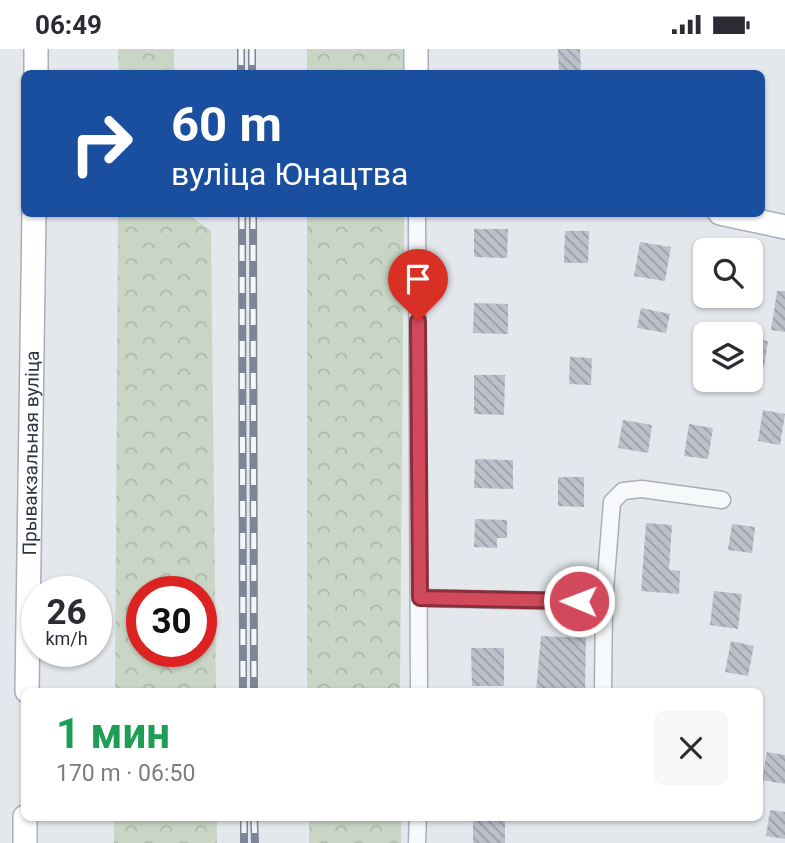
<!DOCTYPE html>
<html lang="ru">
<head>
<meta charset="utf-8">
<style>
  body { margin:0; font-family:Roboto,sans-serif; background:#f7f7f7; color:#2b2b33; height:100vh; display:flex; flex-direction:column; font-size:26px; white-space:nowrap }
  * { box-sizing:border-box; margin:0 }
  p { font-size:23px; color:#7c7c81 }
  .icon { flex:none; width:38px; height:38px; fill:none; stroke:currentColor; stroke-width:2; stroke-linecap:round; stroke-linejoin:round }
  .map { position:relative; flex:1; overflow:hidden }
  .drawer { position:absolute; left:21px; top:639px; width:742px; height:133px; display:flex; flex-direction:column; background:#fff; border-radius:10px; box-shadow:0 2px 5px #0004 }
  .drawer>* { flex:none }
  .hud { position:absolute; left:21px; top:21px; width:744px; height:147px; border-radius:10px; box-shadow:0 2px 5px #0004; background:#1a4fa0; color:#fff; overflow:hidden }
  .controls { position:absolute; left:693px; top:189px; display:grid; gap:14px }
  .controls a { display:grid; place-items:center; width:70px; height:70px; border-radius:10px; background:#fff; box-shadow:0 2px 5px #0004; font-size:35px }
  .speed { position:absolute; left:21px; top:527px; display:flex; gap:14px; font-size:35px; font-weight:700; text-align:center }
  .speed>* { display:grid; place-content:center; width:91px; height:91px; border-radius:50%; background:#fff; box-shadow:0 2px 5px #0004; line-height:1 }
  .speed small { font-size:18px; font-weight:400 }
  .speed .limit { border:10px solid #d22; background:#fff; color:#111 }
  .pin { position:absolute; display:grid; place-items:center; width:60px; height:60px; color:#fff; margin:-72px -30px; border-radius:50% 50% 50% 0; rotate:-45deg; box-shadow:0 0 7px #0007 }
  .pin .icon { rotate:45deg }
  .me { position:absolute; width:77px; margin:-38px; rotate:271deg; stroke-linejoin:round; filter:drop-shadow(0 0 5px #0008) }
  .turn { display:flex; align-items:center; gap:24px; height:147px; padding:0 35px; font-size:32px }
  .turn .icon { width:91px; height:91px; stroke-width:2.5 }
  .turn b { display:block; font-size:49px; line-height:60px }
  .round { display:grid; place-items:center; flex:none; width:74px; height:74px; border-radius:10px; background:#f7f7f7 }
  .head { display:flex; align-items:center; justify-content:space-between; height:119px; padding:0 35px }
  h1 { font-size:42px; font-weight:700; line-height:52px; color:#1e9e55 }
  .status { display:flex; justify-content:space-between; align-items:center; height:49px; padding:0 35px; background:#fff; direction:ltr }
  .status svg { height:19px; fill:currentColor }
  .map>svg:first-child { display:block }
</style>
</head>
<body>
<div class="status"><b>06:49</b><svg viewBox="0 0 49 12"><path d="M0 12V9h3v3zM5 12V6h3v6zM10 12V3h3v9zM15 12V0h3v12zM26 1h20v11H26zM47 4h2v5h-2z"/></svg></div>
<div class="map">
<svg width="785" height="794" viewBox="0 0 785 794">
  <defs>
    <pattern id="forest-crowns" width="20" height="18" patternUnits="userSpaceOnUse" patternTransform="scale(1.75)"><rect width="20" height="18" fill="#c9d6c5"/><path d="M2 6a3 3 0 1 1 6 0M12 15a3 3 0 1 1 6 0" fill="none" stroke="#adb8ab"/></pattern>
    <pattern id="building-back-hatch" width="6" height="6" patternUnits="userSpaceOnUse" patternTransform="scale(1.75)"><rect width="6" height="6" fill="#bbc0ca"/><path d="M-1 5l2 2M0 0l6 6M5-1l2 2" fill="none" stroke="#989da6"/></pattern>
  </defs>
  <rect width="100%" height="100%" fill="#e4e7ec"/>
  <g fill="url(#forest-crowns)" fill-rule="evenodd">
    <path d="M118,0H174V24H119Z"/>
    <rect x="307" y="0" width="98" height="24"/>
    <path d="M118,165H188L211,182L216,642H115ZM201,542V602H142V542Z"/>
    <path d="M307,165H404L400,642H307Z"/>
    <rect x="114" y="768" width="103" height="26"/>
    <rect x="309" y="768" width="92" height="26"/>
  </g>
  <g fill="url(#building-back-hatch)">
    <path d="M558,0H580L581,24H559Z"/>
    <path d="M474,180H508L507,209L474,208Z"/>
    <path d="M565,182H589L588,214H564Z"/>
    <path d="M640,193L671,198L665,232L634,227Z"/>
    <path d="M777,242H785V283L771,281Z"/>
    <path d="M474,254L508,255V285L473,284Z"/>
    <path d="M641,259L670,265L666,284L637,279Z"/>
    <path d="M751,289L768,292L764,318L751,316Z"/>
    <path d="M570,308L592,309L591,336L569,335Z"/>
    <path d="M474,326H505L504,366L474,365Z"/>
    <path d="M763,361L785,365L780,396L758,392Z"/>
    <path d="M623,371L652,376L648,404L618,399Z"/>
    <path d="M689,375L713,379L708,410L684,407Z"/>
    <path d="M475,410L513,411V440L474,439Z"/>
    <path d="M558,428H584V458L558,457Z"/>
    <path d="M475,470L507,471V489H497V499L474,498Z"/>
    <path d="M646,474L672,476L669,521L680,522L679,545L641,542Z"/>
    <path d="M732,475L755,478L752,504L728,501Z"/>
    <path d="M714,542L742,545L738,580L710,576Z"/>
    <path d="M541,587L586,589L585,642H536Z"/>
    <path d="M731,592L754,597L748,627L725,623Z"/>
    <path d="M471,599H504V637H472Z"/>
    <path d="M767,703L785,706V735L762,731Z"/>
    <path d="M770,761L785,763V790L766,787Z"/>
    <rect x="473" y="768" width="32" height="26"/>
  </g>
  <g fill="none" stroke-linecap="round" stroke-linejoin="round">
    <defs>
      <g id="street">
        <path d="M417,164L419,642"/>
        <path d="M420,549L604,553L603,642"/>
        <path d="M604,553L612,453L623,442L642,440L722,451"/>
        <path d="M417,794L418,768"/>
      </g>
      <g id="secondary">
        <path d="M416,0V24"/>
        <path d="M36,24V0"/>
        <path d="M720,164L785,178"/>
        <path id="s1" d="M27,642L34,164"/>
        <path d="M25,794V768"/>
      </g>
    </defs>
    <use href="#street" stroke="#a9aeb7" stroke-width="19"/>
    <use href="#secondary" stroke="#a9aeb7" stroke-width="26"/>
    <use href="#street" stroke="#f7f8fa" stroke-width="16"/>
    <use href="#secondary" stroke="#fff" stroke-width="23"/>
    <defs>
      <g id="rail">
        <path d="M241,0V24"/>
        <path d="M252,0V24"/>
        <path d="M242,164L243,642"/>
        <path d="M253,164L254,642"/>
        <path d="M244,768V794"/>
        <path d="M254,768L255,794"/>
      </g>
    </defs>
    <use href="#rail" stroke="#7d8696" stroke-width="8"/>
    <use href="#rail" stroke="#f4f6f9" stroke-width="5" stroke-dasharray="16" stroke-linecap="butt"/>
  </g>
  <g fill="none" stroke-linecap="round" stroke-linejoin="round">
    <defs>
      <path id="route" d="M418,272L420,549L579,552"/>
    </defs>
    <use href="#route" stroke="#882f3b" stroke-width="18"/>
    <use href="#route" stroke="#d1495b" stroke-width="12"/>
  </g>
  <g text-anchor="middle" stroke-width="7" stroke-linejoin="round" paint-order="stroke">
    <g font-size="19" fill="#2b3445" stroke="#f4f6f9">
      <text dy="7" stroke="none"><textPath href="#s1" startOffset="238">Прывакзальная вуліца</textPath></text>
    </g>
  </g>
</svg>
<div class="controls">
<a><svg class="icon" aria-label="search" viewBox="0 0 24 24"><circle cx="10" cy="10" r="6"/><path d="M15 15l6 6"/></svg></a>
<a><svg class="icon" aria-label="layers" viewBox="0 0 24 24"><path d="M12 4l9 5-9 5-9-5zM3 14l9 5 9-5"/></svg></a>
</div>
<div class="speed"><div>26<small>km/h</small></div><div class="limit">30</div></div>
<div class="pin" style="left:418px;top:272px;background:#d93025"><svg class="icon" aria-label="arrive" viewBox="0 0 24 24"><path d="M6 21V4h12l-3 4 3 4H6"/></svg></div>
<svg class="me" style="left:579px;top:552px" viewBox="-20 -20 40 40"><circle r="17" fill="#d1495b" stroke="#fff" stroke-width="3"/><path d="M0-11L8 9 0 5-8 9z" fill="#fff"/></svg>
<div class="hud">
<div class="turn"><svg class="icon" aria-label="right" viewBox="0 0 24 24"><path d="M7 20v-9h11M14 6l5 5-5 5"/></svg><div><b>60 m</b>вуліца Юнацтва</div></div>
</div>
<section class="drawer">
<div class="head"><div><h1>1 мин</h1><p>170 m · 06:50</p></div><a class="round"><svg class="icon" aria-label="close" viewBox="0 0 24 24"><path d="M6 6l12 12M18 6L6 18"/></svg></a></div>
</section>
</div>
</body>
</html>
